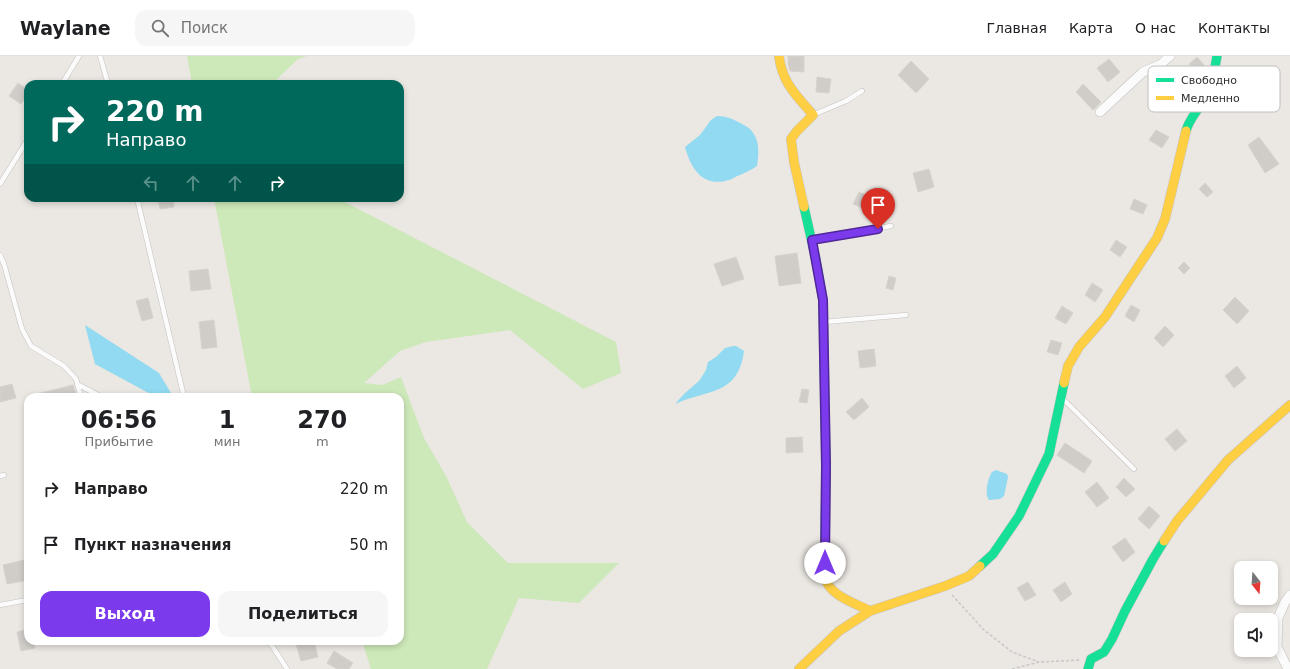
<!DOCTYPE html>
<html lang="ru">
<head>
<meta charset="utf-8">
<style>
  body { margin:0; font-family:"DejaVu Sans",sans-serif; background:#f6f6f6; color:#202124; height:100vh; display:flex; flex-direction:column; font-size:15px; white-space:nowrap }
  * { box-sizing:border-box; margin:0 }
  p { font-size:13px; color:#757577 }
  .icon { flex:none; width:22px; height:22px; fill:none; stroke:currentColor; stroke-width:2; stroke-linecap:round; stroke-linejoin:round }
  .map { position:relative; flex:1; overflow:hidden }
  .drawer { position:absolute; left:24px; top:337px; width:380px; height:252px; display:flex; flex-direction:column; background:#fff; border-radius:12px; box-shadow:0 2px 6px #0003 }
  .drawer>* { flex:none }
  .hud { position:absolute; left:24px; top:24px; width:380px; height:122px; border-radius:12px; box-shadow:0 2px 6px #0003; background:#00695c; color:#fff; overflow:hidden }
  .needle { width:26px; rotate:163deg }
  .tools { position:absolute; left:1234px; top:505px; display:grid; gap:8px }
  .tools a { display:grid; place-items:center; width:44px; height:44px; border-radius:8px; background:#fff; box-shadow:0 2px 6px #0003; font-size:20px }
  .pin { position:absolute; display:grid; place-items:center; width:34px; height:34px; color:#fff; margin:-41px -17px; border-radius:50% 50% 50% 0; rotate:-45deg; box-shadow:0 0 4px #0007 }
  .pin .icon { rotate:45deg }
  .me { position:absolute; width:44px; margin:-22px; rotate:0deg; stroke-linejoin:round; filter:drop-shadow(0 0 3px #0008) }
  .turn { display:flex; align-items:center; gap:14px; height:84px; padding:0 16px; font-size:18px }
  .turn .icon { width:52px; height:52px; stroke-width:2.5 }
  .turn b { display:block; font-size:28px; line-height:34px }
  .lanes { display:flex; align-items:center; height:38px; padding:0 16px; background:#0003; justify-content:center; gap:20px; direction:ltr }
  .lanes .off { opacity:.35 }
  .eta { display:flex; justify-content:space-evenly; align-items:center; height:68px; text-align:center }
  .eta b { font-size:24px; font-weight:600; line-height:28px }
  .action { display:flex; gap:8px; margin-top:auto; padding:8px 16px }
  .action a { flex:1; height:46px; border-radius:12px; background:#7c3aed; color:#fff; font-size:16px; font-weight:600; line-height:46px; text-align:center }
  .action a+a { background:#f6f6f6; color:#202124 }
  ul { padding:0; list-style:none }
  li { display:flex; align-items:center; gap:12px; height:56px; padding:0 16px }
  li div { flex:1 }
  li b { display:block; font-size:15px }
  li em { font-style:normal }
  header { display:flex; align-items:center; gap:24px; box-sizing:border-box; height:56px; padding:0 20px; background:#fff; border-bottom:1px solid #e0e0e0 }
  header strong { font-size:19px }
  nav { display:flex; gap:22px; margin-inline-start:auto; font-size:14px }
  .search { width:280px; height:36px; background:#f6f6f6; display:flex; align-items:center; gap:10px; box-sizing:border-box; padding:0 14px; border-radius:12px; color:#757577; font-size:15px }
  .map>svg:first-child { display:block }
</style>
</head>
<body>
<header>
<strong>Waylane</strong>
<div class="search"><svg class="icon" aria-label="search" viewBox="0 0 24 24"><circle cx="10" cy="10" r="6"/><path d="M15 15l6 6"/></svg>Поиск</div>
<nav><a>Главная</a><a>Карта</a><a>О нас</a><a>Контакты</a></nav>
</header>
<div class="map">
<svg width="1290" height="613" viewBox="0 0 1290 613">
  <rect width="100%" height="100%" fill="#ebe7e2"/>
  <g fill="#cde8b9">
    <path d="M187,0H307L298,3L272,28H192Z"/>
    <path d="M214,142H337L616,286L621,317L583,333L510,274L426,286L400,295L364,327L382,329L401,321L424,382L446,420L467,466L508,507H619L579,547L519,542L487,613H371L362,585H400V341H252Z"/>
  </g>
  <g fill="#91daf1">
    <path d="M717,60C726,60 733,63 740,67C744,69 748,71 751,74C760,84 759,98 757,110C751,114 746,116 740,119C736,120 733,123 729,124C703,132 691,113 685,91L700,79L711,64Z"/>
    <path d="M85,269L159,317L171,337L170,341H156L95,308Z"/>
    <path d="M733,290H736L744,295C738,340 708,333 675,348L685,337L699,325L706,314L708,306L716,301L725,292Z"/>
    <path d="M996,414L1007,418L1008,421L1004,440L1000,443L989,444C984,438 988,422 992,416Z"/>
  </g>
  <g fill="#d0cdc9" stroke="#d6d2ce">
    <path d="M788,0H804V16L790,15L788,8Z"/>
    <path d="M1197,1L1204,9L1196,16L1189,8Z"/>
    <path d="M1109,3L1120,16L1108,26L1097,12Z"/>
    <path d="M911,5L929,23L916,37L898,19Z"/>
    <path d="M817,21L831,23L829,37L816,36Z"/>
    <path d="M18,27L28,34V38L21,48L9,40Z"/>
    <path d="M1083,28L1101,46L1093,54L1076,36Z"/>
    <path d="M1156,74L1169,81L1162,92L1149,84Z"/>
    <path d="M1259,81L1279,108L1265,117L1248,89Z"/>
    <path d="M929,113L934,131L918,136L913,117Z"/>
    <path d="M1205,127L1213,136L1207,141L1199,133Z"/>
    <path d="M859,136L872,142L867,154L853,148Z"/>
    <path d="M158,142H173L174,151L160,153Z"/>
    <path d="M1134,143L1147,149L1143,158L1130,153Z"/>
    <path d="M1116,184L1127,191L1120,201L1110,194Z"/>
    <path d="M797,197L801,227L779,230L775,200Z"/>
    <path d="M736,201L744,223L722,230L714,208Z"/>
    <path d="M1184,206L1190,212L1184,218L1178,212Z"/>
    <path d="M208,213L211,233L191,235L189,215Z"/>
    <path d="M889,220L896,222L893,234L886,232Z"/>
    <path d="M1092,227L1103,234L1095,246L1085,239Z"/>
    <path d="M1235,241L1249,255L1237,268L1223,254Z"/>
    <path d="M148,242L153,262L142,265L136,245Z"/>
    <path d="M1131,249L1140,254L1134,266L1125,260Z"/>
    <path d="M1062,250L1073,257L1066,268L1055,262Z"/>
    <path d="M214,264L217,291L202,293L199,266Z"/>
    <path d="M1165,270L1174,279L1163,291L1154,282Z"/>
    <path d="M1051,284L1062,287L1058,299L1047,296Z"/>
    <path d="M874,293L876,310L860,312L858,295Z"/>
    <path d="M1237,310L1246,322L1234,332L1225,320Z"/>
    <path d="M12,328L16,342L0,346V331Z"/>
    <path d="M73,329L77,341H37V338Z"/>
    <path d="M802,333L809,334L807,347L799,346Z"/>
    <path d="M862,342L869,351L854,364L846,356Z"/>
    <path d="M1177,373L1187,385L1175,395L1165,383Z"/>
    <path d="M802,381L803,396L786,397V382Z"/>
    <path d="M1065,387L1092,405L1084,417L1057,399Z"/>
    <path d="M1124,422L1135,433L1126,441L1116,431Z"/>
    <path d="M1097,426L1109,442L1097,451L1085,436Z"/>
    <path d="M1149,450L1160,460L1149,473L1138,463Z"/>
    <path d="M1125,482L1135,496L1123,506L1112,491Z"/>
    <path d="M24,504L28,524L7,528L3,509Z"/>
    <path d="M1028,526L1036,539L1025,545L1017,532Z"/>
    <path d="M1065,526L1072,538L1061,546L1053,534Z"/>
    <path d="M28,573V585H34L35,592L21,595L17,576Z"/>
    <path d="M309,585H314L318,601L301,605L296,588Z"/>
    <path d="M334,595L353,607L349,613H337L327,607Z"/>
  </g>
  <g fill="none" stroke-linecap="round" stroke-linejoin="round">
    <defs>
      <g id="lane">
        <path d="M100,0L108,28"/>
        <path d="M62,28L79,0"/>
        <path d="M815,58L846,45L862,35"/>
        <path d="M0,128L28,83"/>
        <path d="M137,142L184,341"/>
        <path d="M812,184L891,170"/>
        <path d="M0,199L4,208L22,273L31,290L64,310L76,323L81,341"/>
        <path d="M824,266L906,259"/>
        <path d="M77,328L102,341"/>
        <path d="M1062,342L1134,413"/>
        <path d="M0,420L4,419"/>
        <path d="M0,549L27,544"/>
        <path d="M269,585L287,613"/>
      </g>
      <g id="street">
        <path d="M1100,56L1143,16L1160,9L1170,0"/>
        <path d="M1288,613L1277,591L1278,562L1285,546L1290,539"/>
      </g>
      <g id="fast">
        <path d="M1186,75C1189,63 1197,56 1203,45C1212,30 1214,17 1217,0"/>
        <path d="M804,151L816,204L823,244L826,410L825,483"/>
        <path d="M980,510L993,498L1019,460L1049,398L1064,327"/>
        <path d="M1088,613L1091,603L1104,596L1112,583L1125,555L1153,503L1164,485"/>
      </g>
      <g id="slow">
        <path d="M779,0C782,27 797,40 813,59L797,75L791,83L794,106L804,151"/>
        <path d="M1064,327L1068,310L1079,291L1105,261L1157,182L1165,163L1186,75"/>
        <path d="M825,483C825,495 823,509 825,521C828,539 855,547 870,555"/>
        <path d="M1164,485L1177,465L1228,404L1290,349"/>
        <path d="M799,613L839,575L870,555L945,530L969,520L980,510"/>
      </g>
    </defs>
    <use href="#lane" stroke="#c4c3c3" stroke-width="5.5"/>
    <use href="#street" stroke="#c4c3c3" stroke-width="10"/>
    <use href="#fast" stroke="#c4c3c3" stroke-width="10"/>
    <use href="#slow" stroke="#c4c3c3" stroke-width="10"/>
    <g stroke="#c8c8c7" stroke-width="1.5" stroke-dasharray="3 2" stroke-linecap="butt">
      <path d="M952,539L984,574L1012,596L1039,606"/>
      <path d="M1012,613L1039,606L1079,604"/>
    </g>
    <use href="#lane" stroke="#fcfbfb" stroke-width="4.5"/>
    <use href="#street" stroke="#fcfbfb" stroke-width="9"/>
    <use href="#fast" stroke="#16e098" stroke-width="9"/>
    <use href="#slow" stroke="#ffcf43" stroke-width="9"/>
  </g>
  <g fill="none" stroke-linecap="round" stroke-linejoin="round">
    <defs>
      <path id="route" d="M825,507L826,410L823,244L812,184L878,173"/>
    </defs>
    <use href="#route" stroke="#51269a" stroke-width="10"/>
    <use href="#route" stroke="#7c3aed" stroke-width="7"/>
  </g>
  <rect x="1148" y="10" width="132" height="46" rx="6" fill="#fff" stroke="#c0c0c0" stroke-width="1"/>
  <rect x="1156" y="22" width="18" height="4" fill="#16e098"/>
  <rect x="1156" y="40" width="18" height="4" fill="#ffcf43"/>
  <g font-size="11" fill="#2c2c2c">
    <text x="1181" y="28">Свободно</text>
    <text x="1181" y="46">Медленно</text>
  </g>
</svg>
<div class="tools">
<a><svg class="needle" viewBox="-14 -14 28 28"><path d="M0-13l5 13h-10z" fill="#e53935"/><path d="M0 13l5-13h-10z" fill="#757577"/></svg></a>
<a><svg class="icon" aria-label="sound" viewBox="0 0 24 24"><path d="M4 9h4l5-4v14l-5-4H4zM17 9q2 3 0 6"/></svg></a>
</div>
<div class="pin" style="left:878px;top:173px;background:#d93025"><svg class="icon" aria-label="arrive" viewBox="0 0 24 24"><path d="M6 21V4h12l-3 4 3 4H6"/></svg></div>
<svg class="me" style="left:825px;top:507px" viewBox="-20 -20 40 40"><circle r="19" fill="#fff"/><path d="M0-13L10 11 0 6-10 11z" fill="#7c3aed"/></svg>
<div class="hud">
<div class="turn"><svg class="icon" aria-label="right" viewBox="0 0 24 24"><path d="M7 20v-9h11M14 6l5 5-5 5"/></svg><div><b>220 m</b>Направо</div></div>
<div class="lanes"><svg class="icon off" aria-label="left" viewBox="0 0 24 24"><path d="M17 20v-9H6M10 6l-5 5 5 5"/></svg><svg class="icon off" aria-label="ahead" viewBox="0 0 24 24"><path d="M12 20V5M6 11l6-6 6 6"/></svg><svg class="icon off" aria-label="ahead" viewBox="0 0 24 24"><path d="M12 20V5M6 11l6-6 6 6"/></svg><svg class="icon" aria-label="right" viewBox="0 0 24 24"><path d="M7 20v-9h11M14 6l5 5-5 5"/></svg></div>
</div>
<section class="drawer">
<div class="eta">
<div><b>06:56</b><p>Прибытие</p></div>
<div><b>1</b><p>мин</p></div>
<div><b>270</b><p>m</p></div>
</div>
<ul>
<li><svg class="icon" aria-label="right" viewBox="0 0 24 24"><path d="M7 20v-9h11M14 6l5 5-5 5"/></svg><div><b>Направо</b></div><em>220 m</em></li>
<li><svg class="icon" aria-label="arrive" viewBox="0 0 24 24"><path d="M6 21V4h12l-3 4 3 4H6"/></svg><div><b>Пункт назначения</b></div><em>50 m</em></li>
</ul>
<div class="action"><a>Выход</a><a>Поделиться</a></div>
</section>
</div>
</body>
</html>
